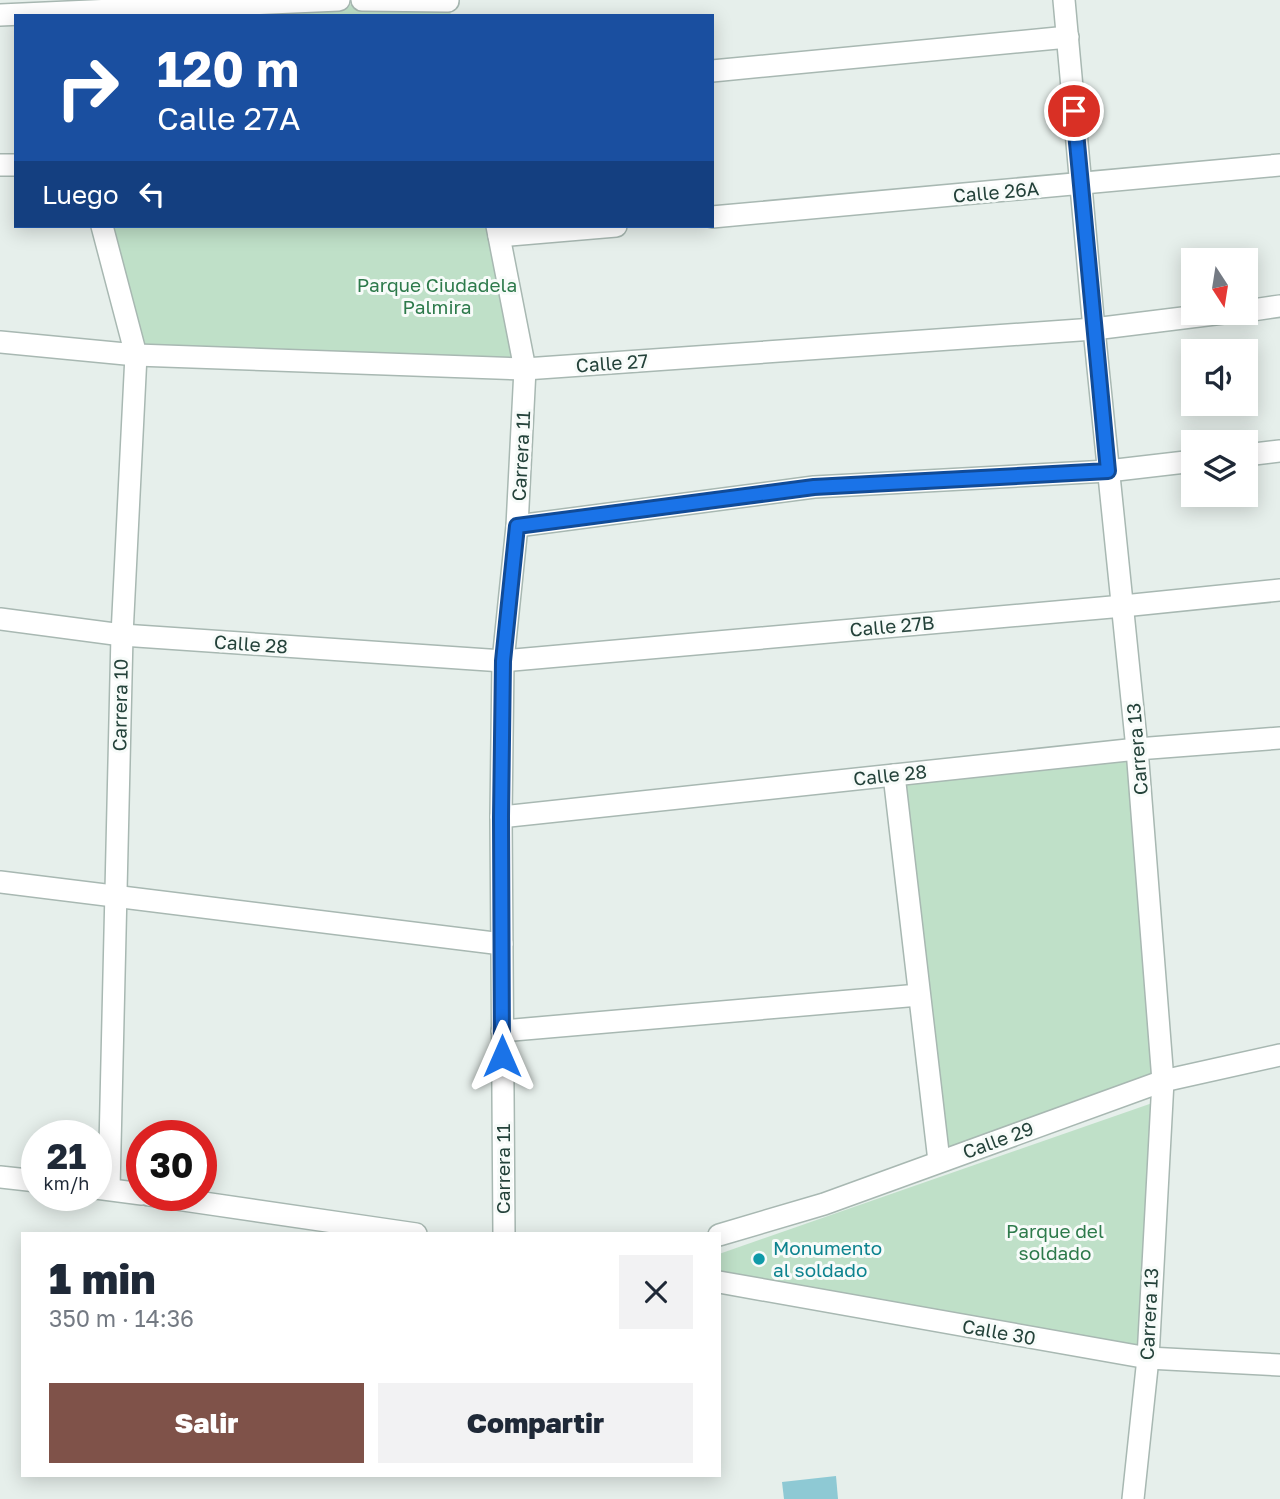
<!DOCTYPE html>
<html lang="es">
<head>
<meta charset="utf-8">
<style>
  body { margin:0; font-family:"Golos Text",sans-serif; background:#f2f2f3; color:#1f2937; height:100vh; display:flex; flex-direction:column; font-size:26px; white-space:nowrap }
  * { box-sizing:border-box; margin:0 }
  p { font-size:23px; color:#747a83 }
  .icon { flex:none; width:38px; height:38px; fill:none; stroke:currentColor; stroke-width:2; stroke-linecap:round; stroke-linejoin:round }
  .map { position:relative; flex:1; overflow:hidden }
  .details { position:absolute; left:21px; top:1232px; width:700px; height:245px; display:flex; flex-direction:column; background:#fff; border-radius:0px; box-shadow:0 4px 18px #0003 }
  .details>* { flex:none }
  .top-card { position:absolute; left:14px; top:14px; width:700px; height:214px; border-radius:0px; box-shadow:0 4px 18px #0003; background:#1a4fa0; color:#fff; overflow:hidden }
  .needle { width:46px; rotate:168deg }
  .buttons { position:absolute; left:1181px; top:248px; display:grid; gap:14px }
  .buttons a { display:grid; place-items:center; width:77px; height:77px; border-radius:0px; background:#fff; box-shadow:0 4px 18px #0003; font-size:35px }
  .speed { position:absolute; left:21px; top:1120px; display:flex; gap:14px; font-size:35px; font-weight:700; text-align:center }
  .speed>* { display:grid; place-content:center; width:91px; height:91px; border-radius:50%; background:#fff; box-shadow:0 4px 18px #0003; line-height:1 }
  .speed small { font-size:18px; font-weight:400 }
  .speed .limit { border:10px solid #d22; background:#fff; color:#111 }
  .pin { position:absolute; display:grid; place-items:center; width:60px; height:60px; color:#fff; margin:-30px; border:4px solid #fff; border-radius:50%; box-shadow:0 2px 7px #0007 }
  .me { position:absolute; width:77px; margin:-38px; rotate:0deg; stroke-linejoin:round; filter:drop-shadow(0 0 5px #0008) }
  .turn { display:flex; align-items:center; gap:24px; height:147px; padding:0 28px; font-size:32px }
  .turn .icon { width:91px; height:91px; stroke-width:2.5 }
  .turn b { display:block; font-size:49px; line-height:60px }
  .then { display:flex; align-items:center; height:66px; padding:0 28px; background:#0003; gap:14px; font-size:26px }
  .round { display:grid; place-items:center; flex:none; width:74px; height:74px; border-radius:0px; background:#f2f2f3 }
  .headline { display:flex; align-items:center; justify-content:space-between; height:119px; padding:0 28px }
  h1 { font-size:42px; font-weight:800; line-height:52px }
  .cta { display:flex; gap:14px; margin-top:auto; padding:14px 28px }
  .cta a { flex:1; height:80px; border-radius:0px; background:#7f5249; color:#fff; font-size:28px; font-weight:800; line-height:80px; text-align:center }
  .cta a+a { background:#f2f2f3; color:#1f2937 }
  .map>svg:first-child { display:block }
</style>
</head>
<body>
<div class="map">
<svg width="1280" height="1499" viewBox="0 0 1280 1499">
  <rect width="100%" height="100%" fill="#e6efeb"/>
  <g fill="#bfe0c8">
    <path d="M448,1L451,16L45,15Z"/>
    <path d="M102,226H495L525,369L136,355Z"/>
    <path d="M1137,749L1163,1081L939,1161L894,775Z"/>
    <path d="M1161,1100L1148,1358L719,1282V1254Z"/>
  </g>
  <path fill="#8ec9d4" d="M836,1476L838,1499H784L782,1482Z"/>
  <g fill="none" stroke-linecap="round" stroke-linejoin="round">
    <defs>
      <g id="minor">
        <path d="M362,0L448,1"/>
        <path d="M1064,0L1094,329L1137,749L1163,1081L1148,1358L1133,1499"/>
        <path d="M0,15L339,0"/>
        <path d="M712,71L1068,37"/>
        <path d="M0,165H16"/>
        <path d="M712,217L1280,165"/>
        <path d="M102,226L136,355L122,635L109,1189"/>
        <path d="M497,226L525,369L517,526L503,661L501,817L504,1234"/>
        <path d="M499,236L616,226"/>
        <path d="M1246,311L1280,306"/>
        <path d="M0,342L136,355L525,369L1094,329L1223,313"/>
        <path d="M1246,455L1280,451"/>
        <path d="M517,526L814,487L1108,471L1194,461"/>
        <path d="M0,619L122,635L503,661L1123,606L1280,590"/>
        <path d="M894,775L939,1161"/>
        <path d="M501,817L1137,749L1280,738"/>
        <path d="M0,882L502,944"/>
        <path d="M502,1031L919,995"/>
        <path d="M0,1177L37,1181"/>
        <path d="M96,1188L142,1194"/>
        <path d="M149,1195L416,1234"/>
        <path d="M719,1235L824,1204L1163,1081L1280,1055"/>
        <path d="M719,1282L1148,1358L1280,1365"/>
      </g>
    </defs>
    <use href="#minor" stroke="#a8b8b2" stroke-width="24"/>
    <use href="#minor" stroke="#fff" stroke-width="21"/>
  </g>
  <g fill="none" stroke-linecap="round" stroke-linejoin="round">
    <defs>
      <path id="route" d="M502,1056L501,817L503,661L517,526L814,487L1108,471L1074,111"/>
    </defs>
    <use href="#route" stroke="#114b97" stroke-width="18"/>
    <use href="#route" stroke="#1a73e8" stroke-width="12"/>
  </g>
  <circle fill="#0f9aa8" stroke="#f7fbf9" stroke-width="2.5" cx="759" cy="1259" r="7"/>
  <g text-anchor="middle" stroke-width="6" stroke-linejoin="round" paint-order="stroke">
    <g font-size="19" fill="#24423a" stroke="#f7fbf9">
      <text transform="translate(996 192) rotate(-5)" y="7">Calle 26A</text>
      <text transform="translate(612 363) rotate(-4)" y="7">Calle 27</text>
      <text transform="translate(521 456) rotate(-87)" y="7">Carrera 11</text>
      <text transform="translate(892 626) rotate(-5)" y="7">Calle 27B</text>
      <text transform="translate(251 644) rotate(4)" y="7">Calle 28</text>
      <text transform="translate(120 705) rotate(-89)" y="7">Carrera 10</text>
      <text transform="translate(1137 749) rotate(-95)" y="7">Carrera 13</text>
      <text transform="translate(890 775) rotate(-6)" y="7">Calle 28</text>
      <text transform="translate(998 1140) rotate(-20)" y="7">Calle 29</text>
      <text transform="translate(503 1169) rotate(-90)" y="7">Carrera 11</text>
      <text transform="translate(1149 1314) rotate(-87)" y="7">Carrera 13</text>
      <text transform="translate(999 1332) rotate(10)" y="7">Calle 30</text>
    </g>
    <g font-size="19" fill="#2d7a4b" stroke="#f7fbf9">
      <text x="437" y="292">Parque Ciudadela<tspan x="437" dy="22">Palmira</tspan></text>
      <text x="1055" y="1238">Parque del<tspan x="1055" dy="22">soldado</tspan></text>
    </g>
    <g font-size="19" fill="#0d838f" stroke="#f7fbf9" text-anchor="start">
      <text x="773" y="1255">Monumento<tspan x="773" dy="22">al soldado</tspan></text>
    </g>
  </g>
</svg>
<div class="buttons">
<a><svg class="needle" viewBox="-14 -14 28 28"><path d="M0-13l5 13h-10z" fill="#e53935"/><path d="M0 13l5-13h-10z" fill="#747a83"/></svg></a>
<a><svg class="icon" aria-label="sound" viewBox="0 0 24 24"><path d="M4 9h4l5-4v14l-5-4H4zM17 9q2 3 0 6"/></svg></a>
<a><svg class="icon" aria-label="layers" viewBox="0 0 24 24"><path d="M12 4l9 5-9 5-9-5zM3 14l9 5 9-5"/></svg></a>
</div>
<div class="speed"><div>21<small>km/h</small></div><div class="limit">30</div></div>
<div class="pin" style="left:1074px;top:111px;background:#d93025"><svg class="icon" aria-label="arrive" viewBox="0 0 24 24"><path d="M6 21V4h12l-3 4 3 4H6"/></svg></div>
<svg class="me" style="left:502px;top:1056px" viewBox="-20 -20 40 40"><path d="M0-17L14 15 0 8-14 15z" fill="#1a73e8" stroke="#fff" stroke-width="4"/></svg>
<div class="top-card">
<div class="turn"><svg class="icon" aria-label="right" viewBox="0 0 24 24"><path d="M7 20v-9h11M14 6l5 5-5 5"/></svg><div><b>120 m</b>Calle 27A</div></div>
<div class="then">Luego<svg class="icon" aria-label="left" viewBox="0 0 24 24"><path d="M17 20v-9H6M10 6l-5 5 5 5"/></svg></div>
</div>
<section class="details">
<div class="headline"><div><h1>1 min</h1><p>350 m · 14:36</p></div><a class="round"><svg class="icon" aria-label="close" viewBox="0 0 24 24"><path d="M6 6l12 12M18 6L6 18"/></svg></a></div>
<div class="cta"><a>Salir</a><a>Compartir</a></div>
</section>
</div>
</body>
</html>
